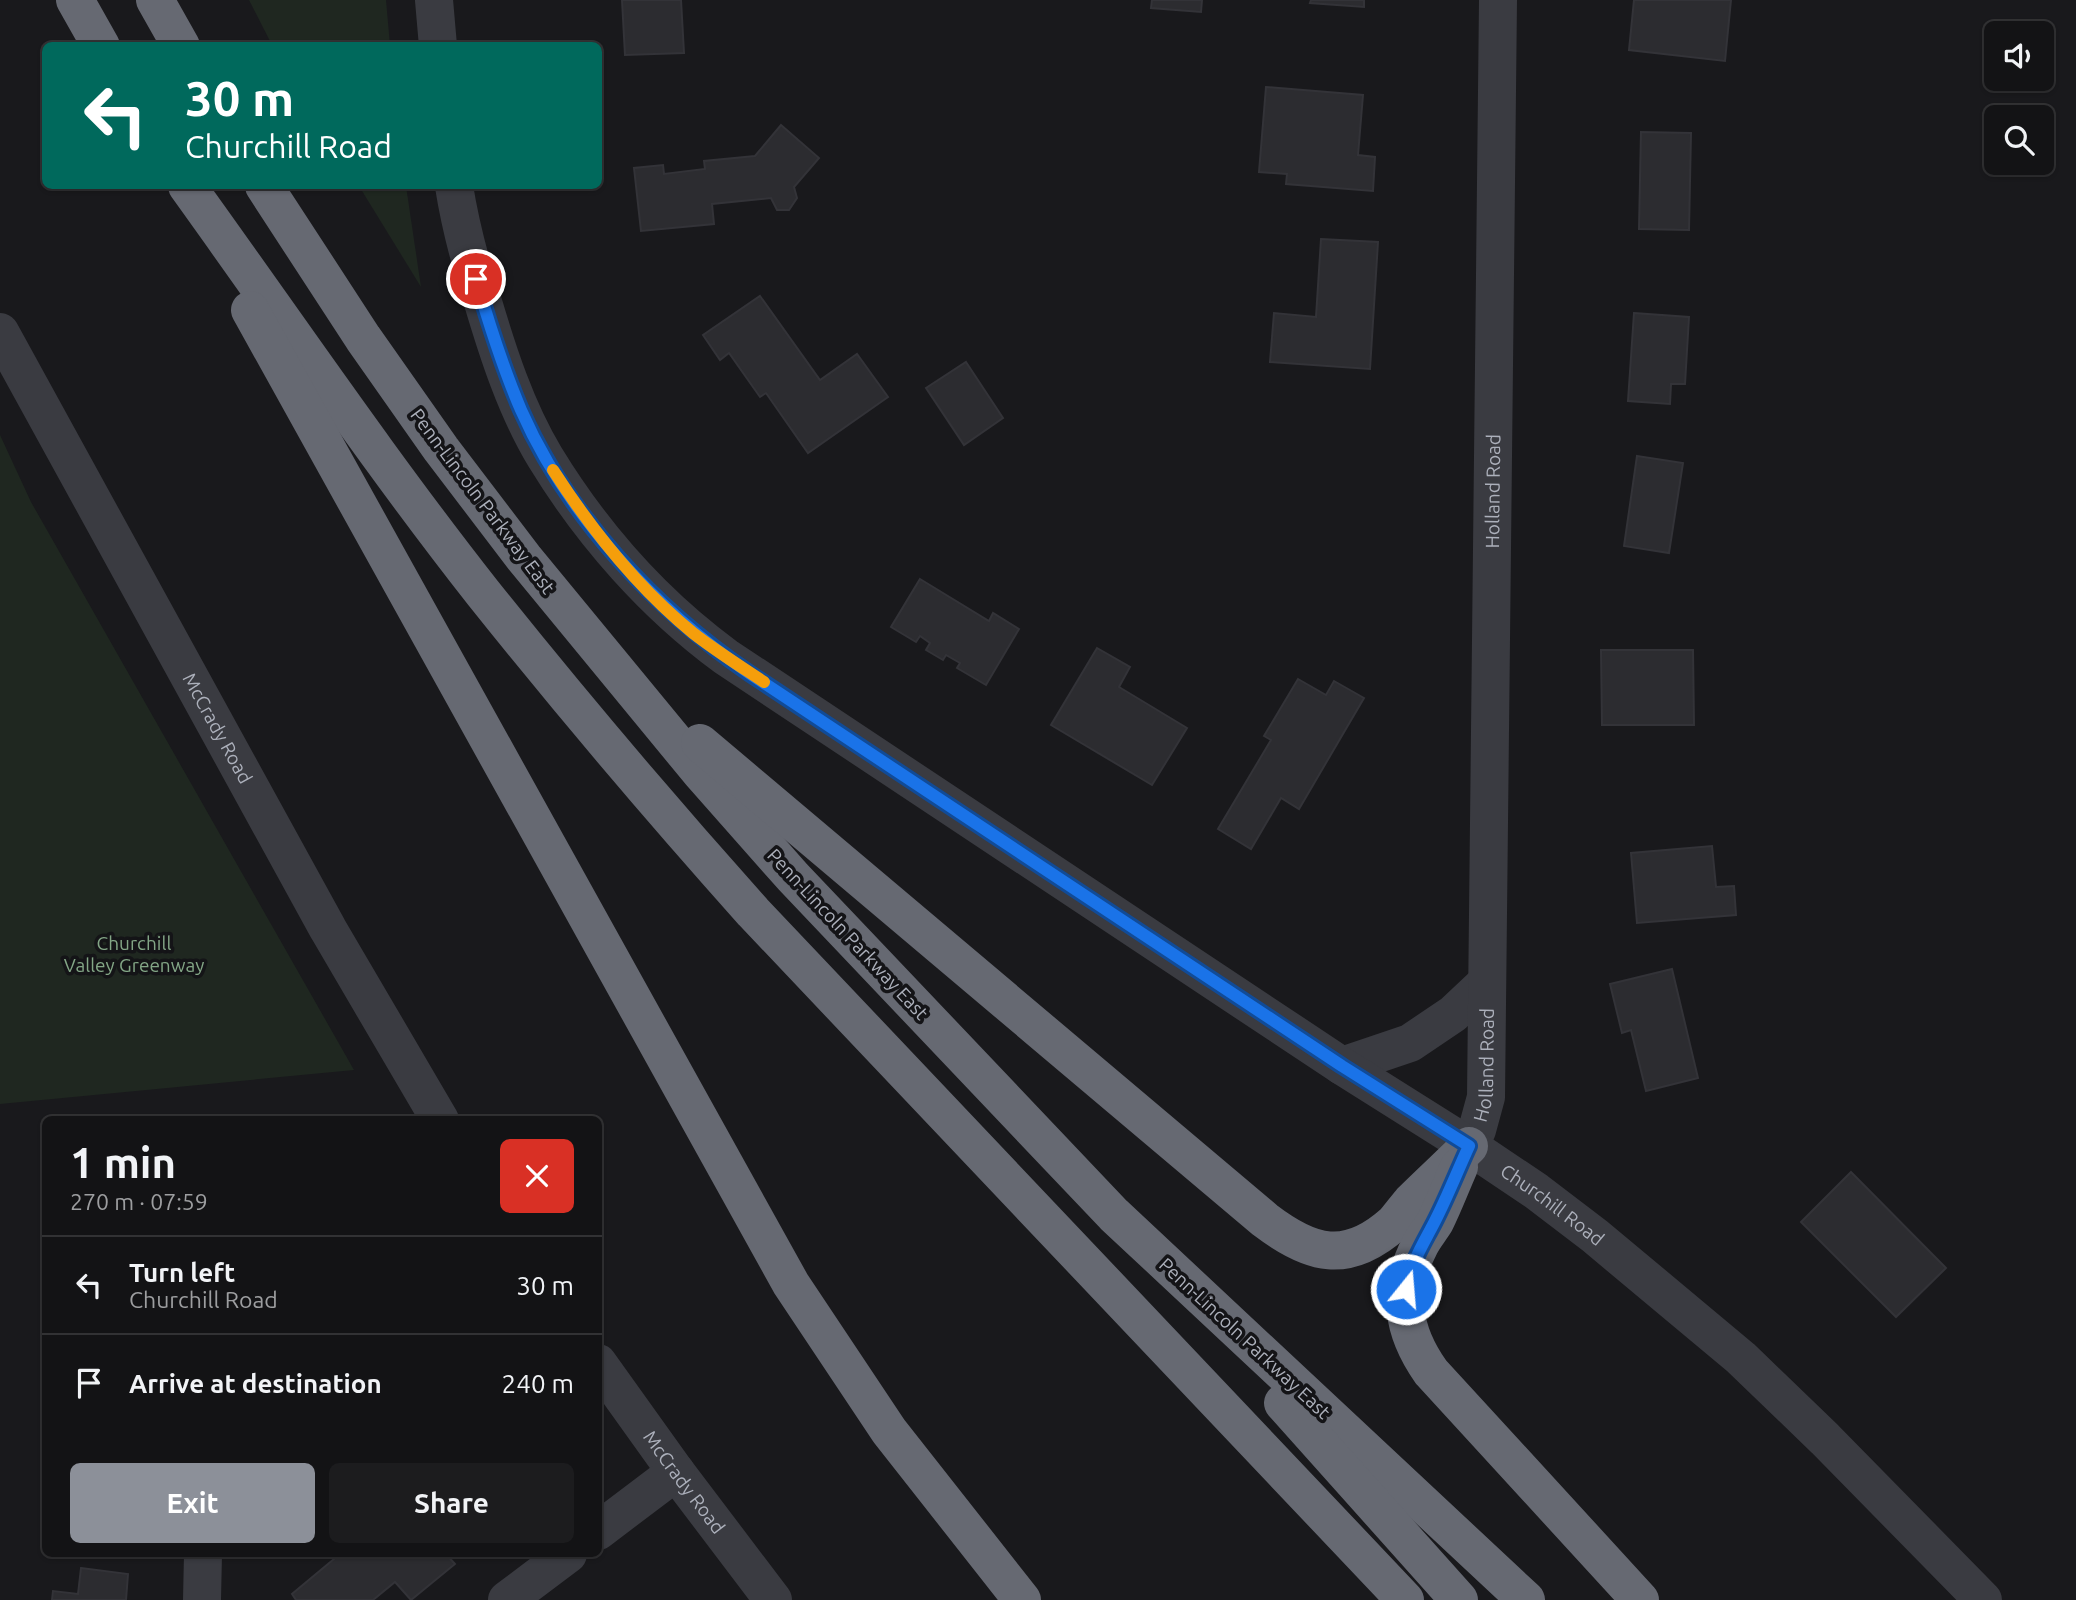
<!DOCTYPE html>
<html lang="en">
<head>
<meta charset="utf-8">
<style>
  body { margin:0; font-family:Ubuntu,sans-serif; background:#1c1c1e; color:#f1f3f6; height:100vh; display:flex; flex-direction:column; font-size:26px; white-space:nowrap }
  * { box-sizing:border-box; margin:0 }
  p { font-size:23px; color:#9d9ea0 }
  .icon { flex:none; width:38px; height:38px; fill:none; stroke:currentColor; stroke-width:2; stroke-linecap:round; stroke-linejoin:round }
  .map { position:relative; flex:1; overflow:hidden }
  .details { position:absolute; left:42px; top:1116px; width:560px; height:441px; display:flex; flex-direction:column; background:#131315; border-radius:10px; box-shadow:0 2px 5px #0004,0 0 0 2px #323234 }
  .details>* { flex:none }
  .top-card { position:absolute; left:42px; top:42px; width:560px; height:147px; border-radius:10px; box-shadow:0 2px 5px #0004,0 0 0 2px #323234; background:#00695c; color:#fff; overflow:hidden }
  .fabs { position:absolute; left:1984px; top:21px; display:grid; gap:14px }
  .fabs a { display:grid; place-items:center; width:70px; height:70px; border-radius:10px; background:#131315; box-shadow:0 2px 5px #0004,0 0 0 2px #323234; font-size:35px }
  .pin { position:absolute; display:grid; place-items:center; width:60px; height:60px; color:#fff; margin:-30px; border:4px solid #fff; border-radius:50%; box-shadow:0 2px 7px #0007 }
  .me { position:absolute; width:77px; margin:-38px; rotate:17deg; stroke-linejoin:round; filter:drop-shadow(0 0 5px #0008) }
  .turn { display:flex; align-items:center; gap:24px; height:147px; padding:0 28px; font-size:32px }
  .turn .icon { width:91px; height:91px; stroke-width:2.5 }
  .turn b { display:block; font-size:49px; line-height:60px }
  .round { display:grid; place-items:center; flex:none; width:74px; height:74px; border-radius:10px; background:#1c1c1e }
  .overview { display:flex; align-items:center; justify-content:space-between; height:119px; padding:0 28px }
  h1 { font-size:42px; font-weight:700; line-height:52px }
  .action { display:flex; gap:14px; margin-top:auto; padding:14px 28px }
  .action a { flex:1; height:80px; border-radius:10px; background:#8c9099; color:#fff; font-size:28px; font-weight:700; line-height:80px; text-align:center }
  .action a+a { background:#1c1c1e; color:#f1f3f6 }
  ul { padding:0; list-style:none }
  li { display:flex; align-items:center; gap:21px; height:98px; padding:0 28px; border-top:2px solid #323234 }
  li div { flex:1 }
  li b { display:block; font-size:26px }
  li em { font-style:normal }
  .map>svg:first-child { display:block }
</style>
</head>
<body>
<div class="map">
<svg width="2076" height="1600" viewBox="0 0 2076 1600">
  <rect width="100%" height="100%" fill="#19191c"/>
  <g fill="#1f2720">
    <path d="M249,0H386L390,45H272Z"/>
    <path d="M359,186H406L421,287Z"/>
    <path d="M0,435L31,502L354,1070L0,1104Z"/>
  </g>
  <g fill="#2c2c30" stroke="#333338" stroke-width="2">
    <path d="M622,0H681L684,53L625,55Z"/>
    <path d="M1152,0H1202L1201,12L1151,8Z"/>
    <path d="M1311,0H1364V7L1310,3Z"/>
    <path d="M1634,0H1731L1725,61L1629,50Z"/>
    <path d="M1266,87L1363,95L1358,155L1375,157L1373,191L1286,184L1287,174L1259,172Z"/>
    <path d="M781,125L819,158L794,187L797,198L789,210H777L771,198L712,204L714,224L641,231L634,168L663,165L664,174L705,169L704,161L755,156Z"/>
    <path d="M1641,132L1691,133L1689,230L1639,229Z"/>
    <path d="M1321,239L1378,242L1370,369L1270,362L1274,313L1316,317Z"/>
    <path d="M760,296L820,380L857,354L888,397L808,453L766,393L760,397L729,353L720,360L703,335Z"/>
    <path d="M1634,313L1689,317L1685,384H1671L1670,404L1628,401Z"/>
    <path d="M966,362L1003,418L964,445L926,388Z"/>
    <path d="M1637,456L1683,463L1669,553L1624,546Z"/>
    <path d="M920,579L989,621L993,613L1019,629L986,685L957,668L960,663L946,655L943,660L926,650L930,643L920,636L916,642L891,627Z"/>
    <path d="M1097,648L1130,667L1119,687L1187,728L1152,785L1051,725Z"/>
    <path d="M1601,650H1693L1694,725H1602Z"/>
    <path d="M1298,679L1326,695L1334,681L1364,698L1299,809L1281,798L1251,849L1218,829L1271,740L1264,736Z"/>
    <path d="M1712,846L1716,887L1734,886L1736,915L1637,923L1631,853Z"/>
    <path d="M1672,969L1698,1078L1646,1091L1631,1030L1622,1033L1610,984Z"/>
    <path d="M1851,1172L1946,1268L1896,1317L1801,1222Z"/>
    <path d="M340,1554H446L455,1564L411,1600L395,1582L373,1600H296L292,1594Z"/>
    <path d="M81,1568L128,1574L126,1600H52L53,1591L78,1594Z"/>
  </g>
  <g fill="none" stroke-linecap="round" stroke-linejoin="round">
    <g stroke="#3a3b41" stroke-width="38">
      <path id="s1" d="M0,332L328,929L440,1120"/>
      <path d="M1342,1066L1410,1043L1453,1014L1487,982"/>
      <path id="s2" d="M1469,1146L1477,1130L1486,1097L1498,0"/>
      <path id="s3" d="M598,1363L676,1472L773,1600"/>
      <path d="M598,1531L676,1472"/>
      <path d="M202,1600L203,1554"/>
      <path d="M507,1600L568,1554"/>
    </g>
    <g stroke="#3a3b41" stroke-width="38">
      <path d="M434,0L438,46"/>
      <path id="s4" d="M454,186C460,224 470,262 482,299C498,353 516,409 545,457C592,534 654,604 726,657L1342,1066L1469,1146L1536,1191L1595,1236L1741,1358L1825,1439L1983,1600"/>
    </g>
    <g stroke="#666972" stroke-width="38">
      <path d="M75,0L101,46"/>
      <path d="M155,0L181,46"/>
      <path d="M187,186C285,322 379,461 483,593C570,702 660,808 753,912L1405,1600"/>
      <path d="M264,186L363,338L441,449L524,558L701,773L793,877L1114,1215L1526,1600"/>
      <path d="M250,310L791,1284L889,1431L1022,1600"/>
      <path d="M700,743L1265,1220C1311,1255 1347,1265 1394,1223C1400,1216 1405,1209 1411,1202C1430,1183 1450,1165 1469,1146"/>
      <path d="M1459,1167C1451,1185 1444,1204 1435,1222C1430,1230 1424,1237 1420,1245C1396,1291 1402,1331 1431,1372L1640,1600"/>
      <path d="M1283,1403L1459,1600"/>
    </g>
  </g>
  <g fill="none" stroke-linecap="round" stroke-linejoin="round">
    <defs>
      <path id="route" d="M476,279C489,324 503,368 521,410C567,515 655,609 749,673L1342,1066L1469,1146C1457,1172 1447,1198 1434,1223C1421,1248 1412,1261 1406,1289"/>
    </defs>
    <use href="#route" stroke="#114b97" stroke-width="18"/>
    <use href="#route" stroke="#1a73e8" stroke-width="12"/>
    <path stroke="#f59e0b" stroke-width="12" d="M553,470C591,529 638,588 693,633C716,651 740,666 764,682"/>
  </g>
  <g text-anchor="middle" stroke-width="7" stroke-linejoin="round" paint-order="stroke">
    <g font-size="19" fill="#acb0bb" stroke="#141417">
      <text dy="7" stroke="none"><textPath href="#s2" startOffset="658">Holland Road</textPath></text>
      <text transform="translate(483 501) rotate(53)" y="7">Penn-Lincoln Parkway East</text>
      <text dy="7" stroke="none"><textPath href="#s1" startOffset="452">McCrady Road</textPath></text>
      <text transform="translate(848 934) rotate(47)" y="7">Penn-Lincoln Parkway East</text>
      <text dy="7" stroke="none"><textPath href="#s2" startOffset="84">Holland Road</textPath></text>
      <text dy="7" stroke="none"><textPath href="#s4" startOffset="1550">Churchill Road</textPath></text>
      <text transform="translate(1245 1338) rotate(43)" y="7">Penn-Lincoln Parkway East</text>
      <text dy="7" stroke="none"><textPath href="#s3" startOffset="147">McCrady Road</textPath></text>
    </g>
    <g font-size="19" fill="#83a686" stroke="#141417">
      <text x="134" y="950">Churchill<tspan x="134" dy="22">Valley Greenway</tspan></text>
    </g>
  </g>
</svg>
<div class="fabs">
<a><svg class="icon" aria-label="sound" viewBox="0 0 24 24"><path d="M4 9h4l5-4v14l-5-4H4zM17 9q2 3 0 6"/></svg></a>
<a><svg class="icon" aria-label="search" viewBox="0 0 24 24"><circle cx="10" cy="10" r="6"/><path d="M15 15l6 6"/></svg></a>
</div>
<div class="pin" style="left:476px;top:279px;background:#d93025"><svg class="icon" aria-label="arrive" viewBox="0 0 24 24"><path d="M6 21V4h12l-3 4 3 4H6"/></svg></div>
<svg class="me" style="left:1406px;top:1289px" viewBox="-20 -20 40 40"><circle r="17" fill="#1a73e8" stroke="#fff" stroke-width="3"/><path d="M0-11L8 9 0 5-8 9z" fill="#fff"/></svg>
<div class="top-card">
<div class="turn"><svg class="icon" aria-label="left" viewBox="0 0 24 24"><path d="M17 20v-9H6M10 6l-5 5 5 5"/></svg><div><b>30 m</b>Churchill Road</div></div>
</div>
<section class="details">
<div class="overview"><div><h1>1 min</h1><p>270 m · 07:59</p></div><a class="round" style="background:#d93025;color:#fff"><svg class="icon" aria-label="close" viewBox="0 0 24 24"><path d="M6 6l12 12M18 6L6 18"/></svg></a></div>
<ul>
<li><svg class="icon" aria-label="left" viewBox="0 0 24 24"><path d="M17 20v-9H6M10 6l-5 5 5 5"/></svg><div><b>Turn left</b><p>Churchill Road</p></div><em>30 m</em></li>
<li><svg class="icon" aria-label="arrive" viewBox="0 0 24 24"><path d="M6 21V4h12l-3 4 3 4H6"/></svg><div><b>Arrive at destination</b></div><em>240 m</em></li>
</ul>
<div class="action"><a>Exit</a><a>Share</a></div>
</section>
</div>
</body>
</html>
